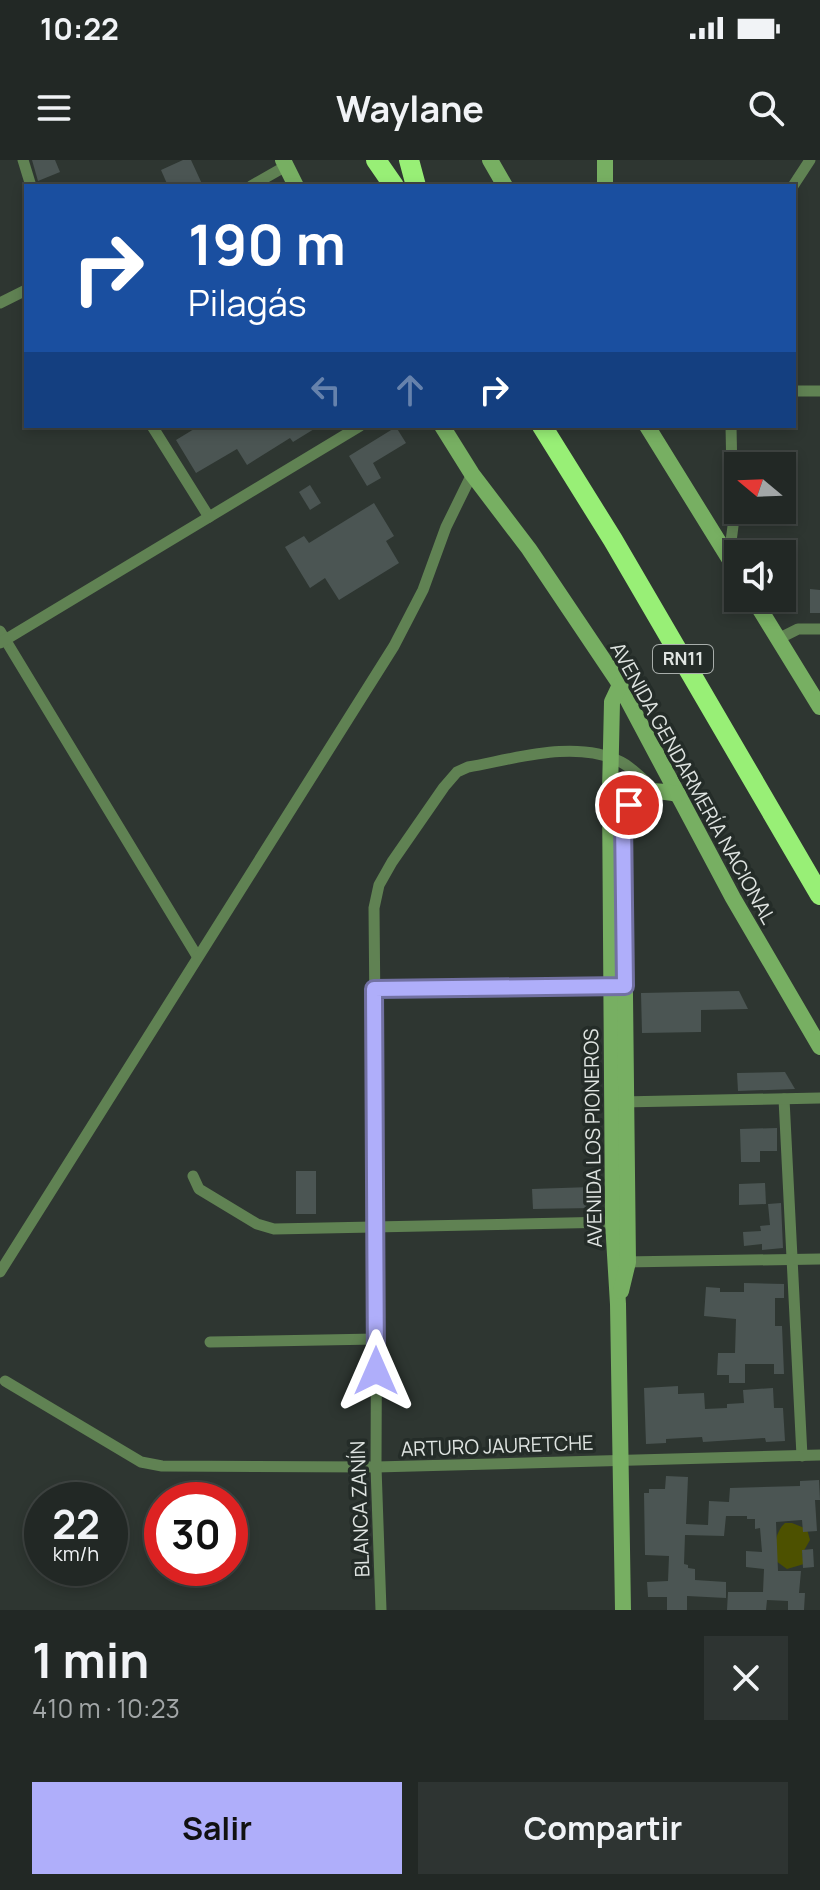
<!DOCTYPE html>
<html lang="es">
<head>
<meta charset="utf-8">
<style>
  body { margin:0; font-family:Manrope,sans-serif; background:#2e3432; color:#f1f3f6; height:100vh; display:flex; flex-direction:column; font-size:30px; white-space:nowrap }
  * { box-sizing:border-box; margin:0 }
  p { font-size:26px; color:#a2a6a7 }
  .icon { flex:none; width:44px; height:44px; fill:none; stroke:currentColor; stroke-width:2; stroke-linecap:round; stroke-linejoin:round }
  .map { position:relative; height:1450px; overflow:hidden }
  .sheet { display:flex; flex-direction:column; background:#222825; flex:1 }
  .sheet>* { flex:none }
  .top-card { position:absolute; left:24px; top:24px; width:772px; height:244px; border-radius:0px; box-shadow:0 4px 12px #0003,0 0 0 2px #3f4442; background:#1a4fa0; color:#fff; overflow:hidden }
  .needle { width:52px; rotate:289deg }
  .fabs { position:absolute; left:724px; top:292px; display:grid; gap:16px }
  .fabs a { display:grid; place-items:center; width:72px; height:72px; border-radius:0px; background:#222825; box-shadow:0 4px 12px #0003,0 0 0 2px #3f4442; font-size:40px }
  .speed { position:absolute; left:24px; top:1322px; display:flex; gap:16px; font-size:40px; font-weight:700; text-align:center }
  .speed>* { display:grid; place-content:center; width:104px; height:104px; border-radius:50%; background:#222825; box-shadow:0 4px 12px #0003,0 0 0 2px #3f4442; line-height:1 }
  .speed small { font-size:20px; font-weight:400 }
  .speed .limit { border:12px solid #d22; background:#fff; color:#111 }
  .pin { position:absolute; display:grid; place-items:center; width:68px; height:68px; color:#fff; margin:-34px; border:4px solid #fff; border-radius:50%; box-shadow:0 2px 8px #0007 }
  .me { position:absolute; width:88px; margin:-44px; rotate:0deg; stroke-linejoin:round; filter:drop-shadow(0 0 6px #0008) }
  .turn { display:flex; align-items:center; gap:28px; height:168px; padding:0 32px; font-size:36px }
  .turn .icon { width:104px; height:104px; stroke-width:2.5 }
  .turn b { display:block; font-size:56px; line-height:68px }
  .lanes { display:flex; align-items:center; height:76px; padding:0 32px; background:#0003; justify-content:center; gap:40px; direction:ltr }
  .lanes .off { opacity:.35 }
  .round { display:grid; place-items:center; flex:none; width:84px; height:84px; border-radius:0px; background:#2e3432 }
  .head { display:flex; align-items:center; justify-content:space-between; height:136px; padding:0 32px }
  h1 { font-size:48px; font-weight:700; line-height:60px }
  .button { display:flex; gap:16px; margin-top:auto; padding:16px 32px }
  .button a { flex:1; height:92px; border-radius:0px; background:#afaefa; color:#111; font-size:32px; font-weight:700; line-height:92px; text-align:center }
  .button a+a { background:#2e3432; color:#f1f3f6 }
  .status { display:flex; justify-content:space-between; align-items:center; height:56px; padding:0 40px; background:#222825; direction:ltr }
  .status svg { height:22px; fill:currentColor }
  header { display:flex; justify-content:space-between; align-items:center; height:104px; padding:0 32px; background:#222825; font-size:36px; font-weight:700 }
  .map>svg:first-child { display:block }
</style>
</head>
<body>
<div class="status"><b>10:22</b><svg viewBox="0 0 49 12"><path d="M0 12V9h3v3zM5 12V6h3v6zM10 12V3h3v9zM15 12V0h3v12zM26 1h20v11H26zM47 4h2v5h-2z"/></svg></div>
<header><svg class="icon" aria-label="menu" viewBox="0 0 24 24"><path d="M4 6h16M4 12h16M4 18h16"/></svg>Waylane<svg class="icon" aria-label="search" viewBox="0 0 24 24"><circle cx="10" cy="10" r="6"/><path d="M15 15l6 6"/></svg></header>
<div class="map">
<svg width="820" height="1450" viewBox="0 0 820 1450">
  <rect width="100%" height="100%" fill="#2e3631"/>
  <path fill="#4d5100" d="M792,1363L807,1369L810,1380L802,1394L804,1404L787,1409L776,1401C773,1389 775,1372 785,1363Z"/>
  <g fill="#4b5553">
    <path d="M32,0H55L60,12L38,21Z"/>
    <path d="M183,0H191L203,26H182L180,22L168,26L161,10Z"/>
    <path d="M199,266H319L293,282L290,278L247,305L237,289L196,313L176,280Z"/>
    <path d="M396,267L406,283L373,303L381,318L367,326L349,296Z"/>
    <path d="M310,325L321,343L310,350L299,332Z"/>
    <path d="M374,343L394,376L386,381L399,403L339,440L325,418L310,428L285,387L304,376L309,383Z"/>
    <path d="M810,429L820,430V453H810Z"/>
    <path d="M739,831L748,849L701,850V872L642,873L641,833Z"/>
    <path d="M785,912L795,929L738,931L737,913Z"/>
    <path d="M777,968V991H760V1002H741L740,969Z"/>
    <rect x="296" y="1011" width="20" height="43"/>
    <path d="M765,1023L766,1044L739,1045V1024Z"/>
    <path d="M591,1027V1048L533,1049L532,1029Z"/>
    <path d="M781,1043L783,1088L762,1090V1084L744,1086L743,1072L761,1071L760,1066L770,1065L768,1044Z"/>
    <path d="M744,1123L784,1124V1138H775V1166H782L784,1214H774V1204H745V1223H729V1215H717L718,1193H735L736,1159L704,1156L706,1127L720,1128V1132H744Z"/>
    <path d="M678,1226V1234L704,1233L705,1249L727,1248V1244L744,1243L743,1230L773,1228L774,1248H783L785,1281L766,1282L765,1278L703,1282L702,1277L666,1279V1283L646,1284L644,1228Z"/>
    <path d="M666,1316L688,1317L686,1364L708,1365L709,1341L729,1342L730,1328L800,1326V1321L819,1320L820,1340H815L817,1371L803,1372L802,1360L776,1362L778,1411H801L799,1433H805L804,1450H788V1441L767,1440L766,1450H727L728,1432H763L764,1409L746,1407V1391L762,1392L760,1368L755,1369V1359H747V1356H726L724,1376L685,1375L684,1404L688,1405V1408L695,1409V1420L726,1422V1438L687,1436V1450H667V1437H648L647,1422L668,1421L669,1396L645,1395L644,1333H649V1329H665Z"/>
    <path d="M813,1389L814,1407L803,1408L802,1390Z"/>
  </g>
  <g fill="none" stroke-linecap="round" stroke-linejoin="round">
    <g stroke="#608253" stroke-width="11">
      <path d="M23,0L31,26"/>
      <path d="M251,26L286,6"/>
      <path d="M793,26L810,0"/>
      <path d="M0,143L26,130"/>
      <path d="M794,231H820"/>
      <path d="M152,266L209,357"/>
      <path d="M729,397L733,366L731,266"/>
      <path d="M0,471L197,796"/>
      <path d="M778,479L798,469H820"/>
      <path d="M0,483L360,266"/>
      <path d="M374,829L618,826"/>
      <path d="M784,939L802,1296"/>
      <path d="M621,942L820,938"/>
      <path d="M193,1016L199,1029L257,1064L274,1069L613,1062"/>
      <path d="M623,1102L820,1099"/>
      <path d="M0,1112L394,486L423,430L446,367L472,314"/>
      <path d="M210,1182L376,1179"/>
      <path d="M5,1221L141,1302L162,1306L376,1307L820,1295"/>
      <path d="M381,1450L376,1307L377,1065L374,748L379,725L392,702L444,627L457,612L468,607C514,599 576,579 621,602C633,608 644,620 654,630"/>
    </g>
    <g stroke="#77af62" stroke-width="16">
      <path d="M283,0L296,26"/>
      <path d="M490,0L505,26"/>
      <path d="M605,0V26"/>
      <path d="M442,266L472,314L529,389L617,520L733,738L820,887"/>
      <path d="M647,266L738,413"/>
      <path d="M753,438L820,547"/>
      <path d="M620,525L612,542L610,632L613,1062L618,1144L623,1450"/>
      <path d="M621,1131L628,1102L623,659C636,628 649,629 678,634"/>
    </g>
    <g stroke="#98ef76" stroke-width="20">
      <path d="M376,0L394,26"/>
      <path d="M409,0L416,26"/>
      <path d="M542,266L613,380L820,735"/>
    </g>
  </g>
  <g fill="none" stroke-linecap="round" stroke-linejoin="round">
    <defs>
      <path id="route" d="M376,1211L374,829L625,826L623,659L629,645"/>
    </defs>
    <use href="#route" stroke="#7271a2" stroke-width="20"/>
    <use href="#route" stroke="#afaefa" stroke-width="14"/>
  </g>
  <g text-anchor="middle" stroke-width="7" stroke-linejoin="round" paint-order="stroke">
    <rect fill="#242c28" stroke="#a7adaa" stroke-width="2" x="653" y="485" width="60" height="28" rx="6"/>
    <g font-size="18" font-weight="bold" fill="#dfe4e1">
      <text x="683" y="505">RN11</text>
    </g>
    <g font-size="20" fill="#dfe4e1" stroke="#242c28">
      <text transform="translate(693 623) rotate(61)" y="7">AVENIDA GENDARMERÍA NACIONAL</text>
      <text transform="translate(593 978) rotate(-91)" y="7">AVENIDA LOS PIONEROS</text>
      <text transform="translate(497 1286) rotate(-2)" y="7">ARTURO JAURETCHE</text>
      <text transform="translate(360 1349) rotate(-92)" y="7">BLANCA ZANÍN</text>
    </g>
  </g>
</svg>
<div class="fabs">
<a><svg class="needle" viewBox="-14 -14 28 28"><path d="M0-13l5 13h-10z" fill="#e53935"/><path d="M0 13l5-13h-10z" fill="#a2a6a7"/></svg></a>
<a><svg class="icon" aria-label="sound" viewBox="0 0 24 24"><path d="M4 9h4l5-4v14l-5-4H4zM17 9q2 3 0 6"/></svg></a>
</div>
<div class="speed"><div>22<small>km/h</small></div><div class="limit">30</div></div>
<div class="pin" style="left:629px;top:645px;background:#d93025"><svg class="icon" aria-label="arrive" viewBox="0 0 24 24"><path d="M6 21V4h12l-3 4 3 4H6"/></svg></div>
<svg class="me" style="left:376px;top:1211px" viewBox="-20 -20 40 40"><path d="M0-17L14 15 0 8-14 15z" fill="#afaefa" stroke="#fff" stroke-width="4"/></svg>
<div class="top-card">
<div class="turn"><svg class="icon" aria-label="right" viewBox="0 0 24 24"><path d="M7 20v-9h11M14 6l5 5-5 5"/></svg><div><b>190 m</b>Pilagás</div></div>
<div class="lanes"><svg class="icon off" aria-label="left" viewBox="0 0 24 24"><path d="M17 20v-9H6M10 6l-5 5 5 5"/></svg><svg class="icon off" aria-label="ahead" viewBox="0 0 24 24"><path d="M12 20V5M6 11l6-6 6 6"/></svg><svg class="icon" aria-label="right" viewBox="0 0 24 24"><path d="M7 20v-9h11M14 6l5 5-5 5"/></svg></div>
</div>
</div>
<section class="sheet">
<div class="head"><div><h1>1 min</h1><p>410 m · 10:23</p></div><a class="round"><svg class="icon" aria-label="close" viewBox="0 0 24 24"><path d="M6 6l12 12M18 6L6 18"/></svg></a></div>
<div class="button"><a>Salir</a><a>Compartir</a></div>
</section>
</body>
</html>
